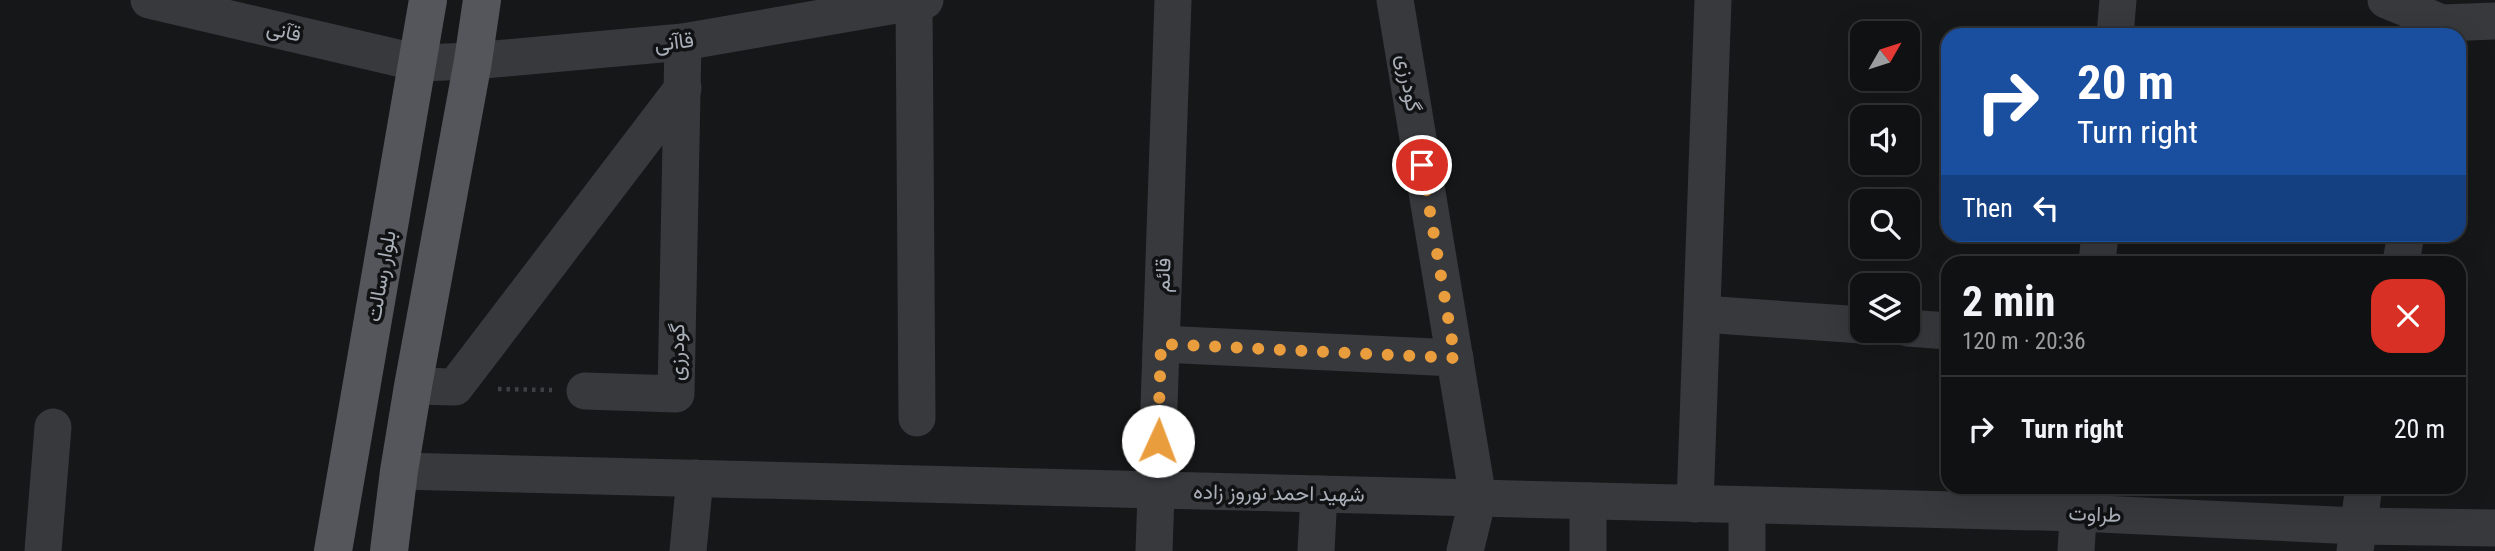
<!DOCTYPE html>
<html lang="en">
<head>
<meta charset="utf-8">
<style>
  body { margin:0; font-family:"Roboto Condensed",Vazirmatn,sans-serif; background:#191a1b; color:#f1f3f6; height:100vh; display:flex; flex-direction:column; font-size:26px; white-space:nowrap }
  * { box-sizing:border-box; margin:0 }
  p { font-size:23px; color:#9c9d9f }
  .icon { flex:none; width:38px; height:38px; fill:none; stroke:currentColor; stroke-width:2; stroke-linecap:round; stroke-linejoin:round }
  .map { position:relative; flex:1; overflow:hidden }
  .drawer { position:absolute; left:1941px; top:256px; width:525px; height:238px; display:flex; flex-direction:column; background:#101112; border-radius:21px; box-shadow:0 7px 28px #0002,0 0 0 2px #303132 }
  .drawer>* { flex:none }
  .hud { position:absolute; left:1941px; top:28px; width:525px; height:214px; border-radius:21px; box-shadow:0 7px 28px #0002,0 0 0 2px #303132; background:#1a4fa0; color:#fff; overflow:hidden }
  .needle { width:46px; rotate:51deg }
  .fabs { position:absolute; left:1850px; top:21px; display:grid; gap:14px }
  .fabs a { display:grid; place-items:center; width:70px; height:70px; border-radius:14px; background:#101112; box-shadow:0 7px 28px #0002,0 0 0 2px #303132; font-size:35px }
  .pin { position:absolute; display:grid; place-items:center; width:60px; height:60px; color:#fff; margin:-30px; border:4px solid #fff; border-radius:50%; box-shadow:0 2px 7px #0007 }
  .me { position:absolute; width:77px; margin:-38px; rotate:2deg; stroke-linejoin:round; filter:drop-shadow(0 0 5px #0008) }
  .turn { display:flex; align-items:center; gap:24px; height:147px; padding:0 21px; font-size:32px }
  .turn .icon { width:91px; height:91px; stroke-width:2.5 }
  .turn b { display:block; font-size:49px; line-height:60px }
  .then { display:flex; align-items:center; height:66px; padding:0 21px; background:#0003; gap:14px; font-size:26px }
  .round { display:grid; place-items:center; flex:none; width:74px; height:74px; border-radius:21px; background:#191a1b }
  .overview { display:flex; align-items:center; justify-content:space-between; height:119px; padding:0 21px }
  h1 { font-size:42px; font-weight:700; line-height:52px }
  ul { padding:0; list-style:none }
  li { display:flex; align-items:center; gap:21px; height:105px; padding:0 21px; border-top:2px solid #303132 }
  li div { flex:1 }
  li b { display:block; font-size:26px }
  li em { font-style:normal }
  .map>svg:first-child { display:block }
</style>
</head>
<body>
<div class="map">
<svg width="2495" height="551" viewBox="0 0 2495 551">
  <rect width="100%" height="100%" fill="#161718"/>
  <g fill="none" stroke-linecap="round" stroke-linejoin="round">
    <path stroke="#3e4044" stroke-width="4.5" stroke-dasharray="3.5 5" stroke-linecap="butt" d="M498,389L552,390"/>
    <g stroke="#38393d" stroke-width="37">
      <path d="M149,0L419,63L473,61L683,42L925,0"/>
      <path d="M1395,0L1478,498L1465,551"/>
      <path d="M2386,0L2442,23"/>
      <path d="M914,2L917,418"/>
      <path d="M2115,35L2118,0"/>
      <path d="M2440,35L2442,23L2495,21"/>
      <path d="M2097,262L2100,234"/>
      <path d="M2401,262L2406,234"/>
      <path d="M1702,314L1862,325"/>
      <path d="M1908,328L1948,331"/>
      <path d="M1161,344L1455,358"/>
      <path d="M413,386L455,387L683,88"/>
      <path d="M585,391L676,394L683,42"/>
      <path d="M399,471L2078,513L2357,526L2495,528"/>
      <path d="M1588,501V551"/>
      <path d="M1695,504L1713,0"/>
      <path d="M43,551L53,427"/>
      <path d="M688,551L695,478"/>
      <path d="M1154,551L1173,0"/>
      <path d="M1316,551L1319,494"/>
      <path d="M1747,551V505"/>
      <path d="M2076,551L2080,486"/>
      <path d="M2355,551L2364,486"/>
    </g>
    <g stroke="#54565c" stroke-width="38">
      <path d="M333,551L428,0"/>
      <path d="M389,551L399,471L413,386L473,61L482,0"/>
    </g>
  </g>
  <g fill="none" stroke-linecap="round" stroke-linejoin="round">
    <path stroke="#ea9d3d" stroke-width="12" stroke-dasharray="0 21.6" d="M1158,441L1161,344L1455,358L1422,165"/>
  </g>
  <g text-anchor="middle" stroke-width="7" stroke-linejoin="round" paint-order="stroke">
    <g font-size="21" fill="#a9afb8" stroke="#111213">
      <text transform="translate(284 31) rotate(13)" y="7">قآنی</text>
      <text transform="translate(674 42) rotate(-7)" y="7">قاآنی</text>
      <text transform="translate(1409 83) rotate(80)" y="7">گودرزی</text>
      <text transform="translate(1163 275) rotate(-88)" y="7">قائم</text>
      <text transform="translate(381 276) rotate(-80)" y="7">بلوار رسالت</text>
      <text transform="translate(677 352) rotate(-89)" y="7">گودرزی</text>
      <text transform="translate(1279 493) rotate(1)" y="7">شهید احمد نوروز زاده</text>
      <text transform="translate(2095 514) rotate(2)" y="7">طراوت</text>
    </g>
  </g>
</svg>
<div class="fabs">
<a><svg class="needle" viewBox="-14 -14 28 28"><path d="M0-13l5 13h-10z" fill="#e53935"/><path d="M0 13l5-13h-10z" fill="#9c9d9f"/></svg></a>
<a><svg class="icon" aria-label="sound" viewBox="0 0 24 24"><path d="M4 9h4l5-4v14l-5-4H4zM17 9q2 3 0 6"/></svg></a>
<a><svg class="icon" aria-label="search" viewBox="0 0 24 24"><circle cx="10" cy="10" r="6"/><path d="M15 15l6 6"/></svg></a>
<a><svg class="icon" aria-label="layers" viewBox="0 0 24 24"><path d="M12 4l9 5-9 5-9-5zM3 14l9 5 9-5"/></svg></a>
</div>
<div class="pin" style="left:1422px;top:165px;background:#d93025"><svg class="icon" aria-label="arrive" viewBox="0 0 24 24"><path d="M6 21V4h12l-3 4 3 4H6"/></svg></div>
<svg class="me" style="left:1158px;top:441px" viewBox="-20 -20 40 40"><circle r="19" fill="#fff"/><path d="M0-13L10 11 0 6-10 11z" fill="#ea9d3d"/></svg>
<div class="hud">
<div class="turn"><svg class="icon" aria-label="right" viewBox="0 0 24 24"><path d="M7 20v-9h11M14 6l5 5-5 5"/></svg><div><b>20 m</b>Turn right</div></div>
<div class="then">Then<svg class="icon" aria-label="left" viewBox="0 0 24 24"><path d="M17 20v-9H6M10 6l-5 5 5 5"/></svg></div>
</div>
<section class="drawer">
<div class="overview"><div><h1>2 min</h1><p>120 m · 20:36</p></div><a class="round" style="background:#d93025;color:#fff"><svg class="icon" aria-label="close" viewBox="0 0 24 24"><path d="M6 6l12 12M18 6L6 18"/></svg></a></div>
<ul>
<li><svg class="icon" aria-label="right" viewBox="0 0 24 24"><path d="M7 20v-9h11M14 6l5 5-5 5"/></svg><div><b>Turn right</b></div><em>20 m</em></li>
</ul>
</section>
</div>
</body>
</html>
